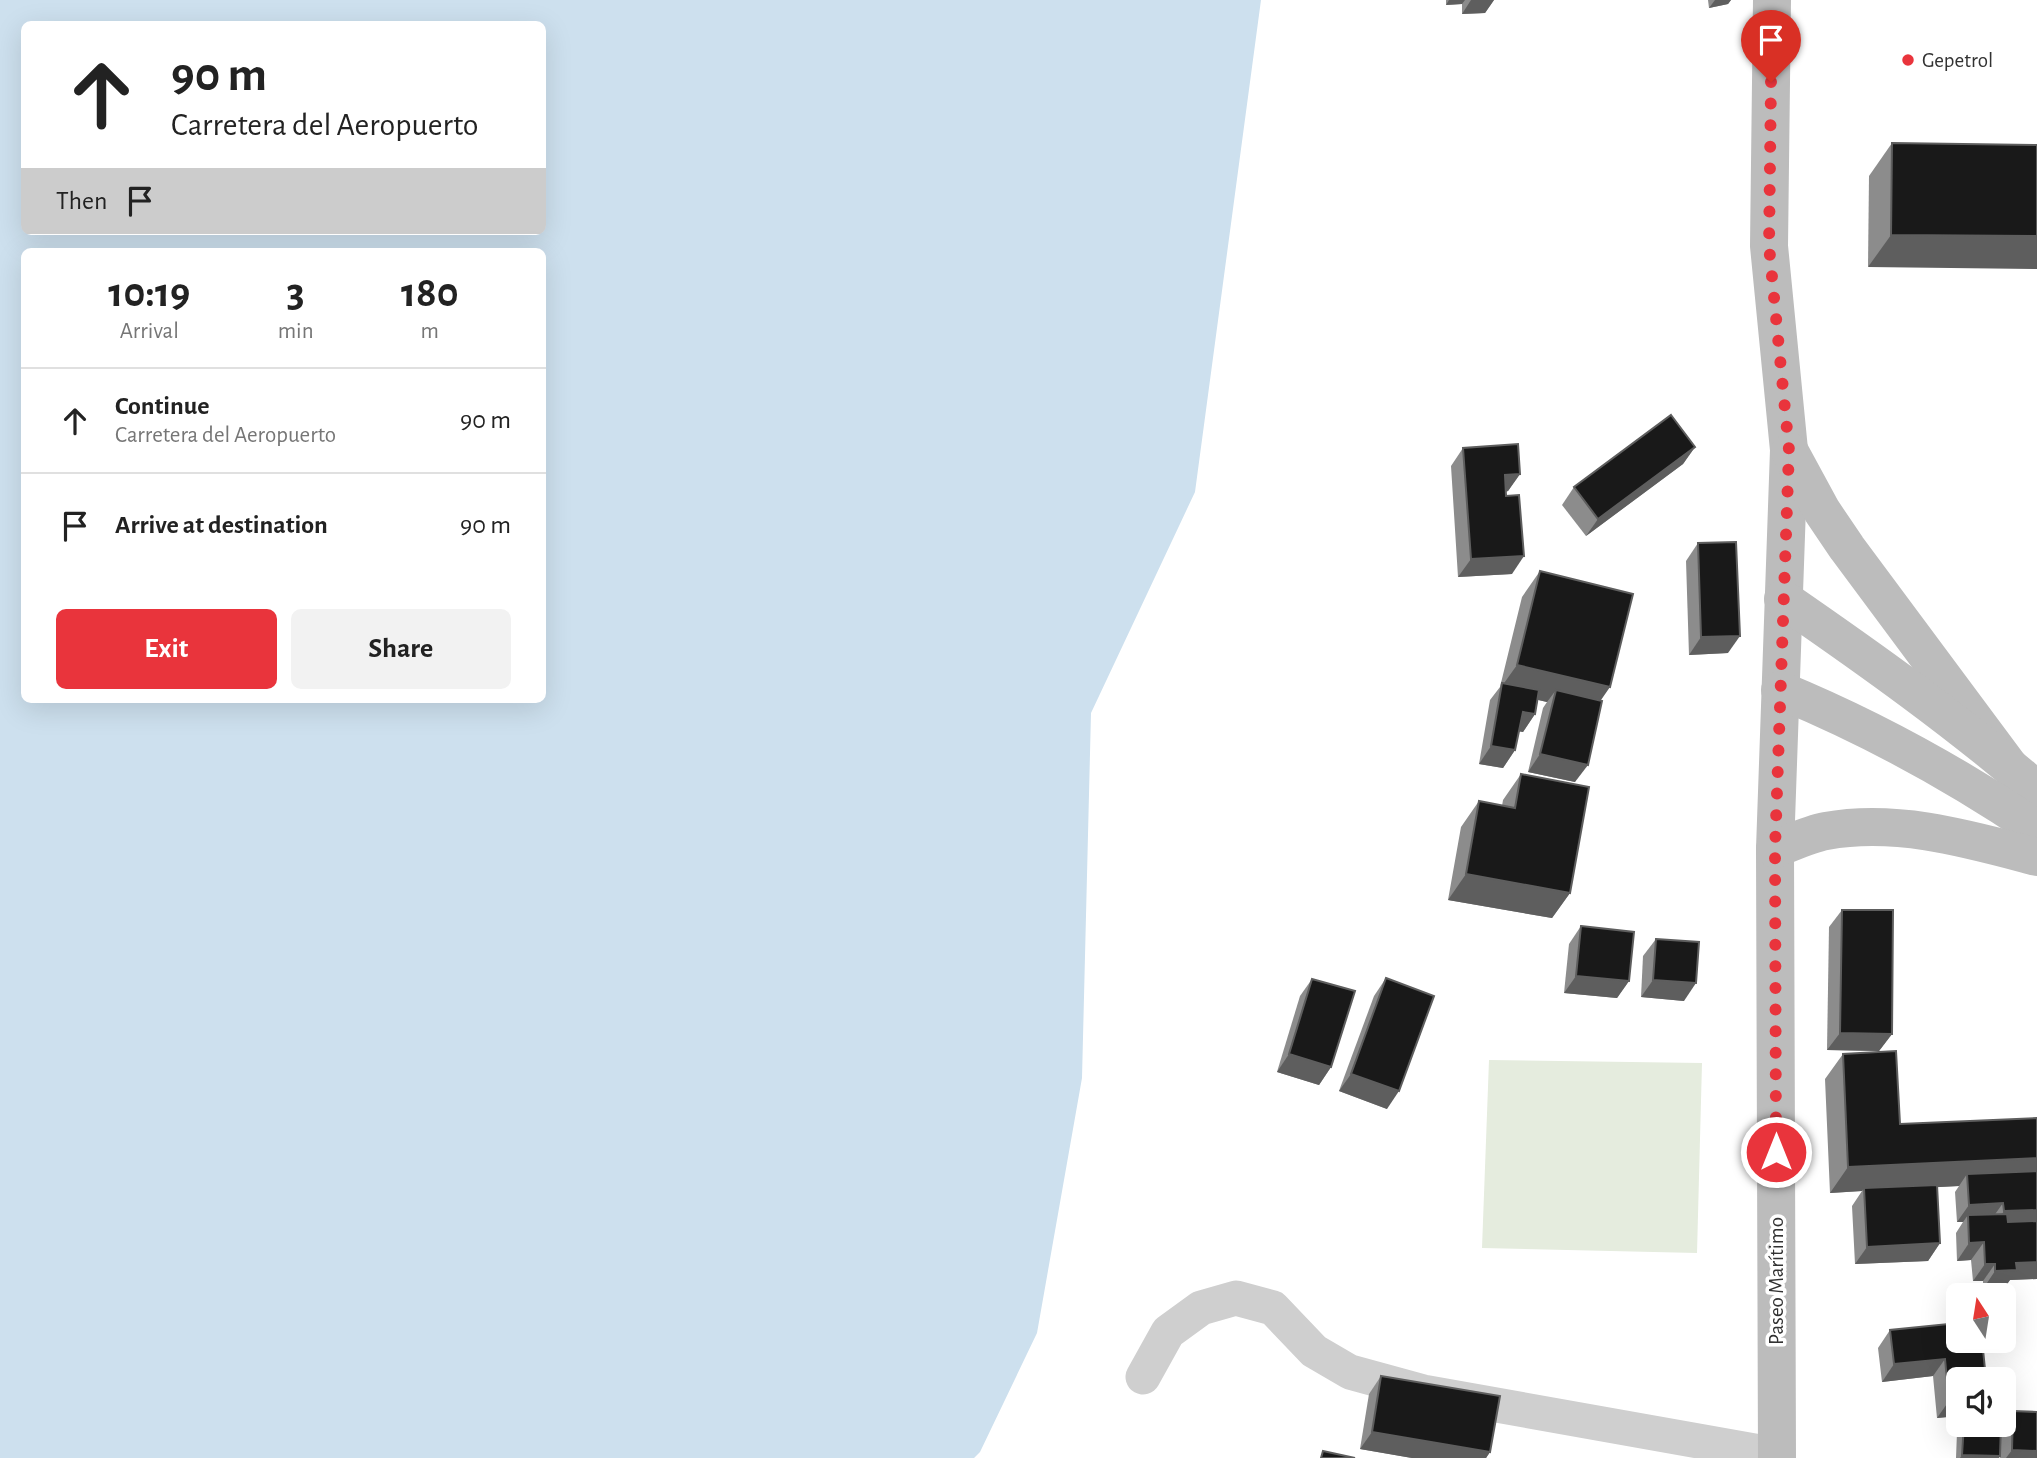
<!DOCTYPE html>
<html lang="en">
<head>
<meta charset="utf-8">
<style>
  body { margin:0; font-family:"Alegreya Sans",sans-serif; background:#f2f2f2; color:#222; height:100vh; display:flex; flex-direction:column; font-size:26px; white-space:nowrap }
  * { box-sizing:border-box; margin:0 }
  p { font-size:23px; color:#767676 }
  .icon { flex:none; width:38px; height:38px; fill:none; stroke:currentColor; stroke-width:2; stroke-linecap:round; stroke-linejoin:round }
  .map { position:relative; flex:1; overflow:hidden }
  .panel { position:absolute; left:21px; top:248px; width:525px; height:455px; display:flex; flex-direction:column; background:#fff; border-radius:10px; box-shadow:0 7px 28px #0002 }
  .panel>* { flex:none }
  .hud { position:absolute; left:21px; top:21px; width:525px; height:214px; border-radius:10px; box-shadow:0 7px 28px #0002; background:#fff; color:#222; overflow:hidden }
  .needle { width:46px; rotate:348deg }
  .fabs { position:absolute; left:1946px; top:1283px; display:grid; gap:14px }
  .fabs a { display:grid; place-items:center; width:70px; height:70px; border-radius:10px; background:#fff; box-shadow:0 7px 28px #0002; font-size:35px }
  .pin { position:absolute; display:grid; place-items:center; width:60px; height:60px; color:#fff; margin:-72px -30px; border-radius:50% 50% 50% 0; rotate:-45deg; box-shadow:0 0 7px #0007 }
  .pin .icon { rotate:45deg }
  .me { position:absolute; width:77px; margin:-38px; rotate:0deg; stroke-linejoin:round; filter:drop-shadow(0 0 5px #0008) }
  .turn { display:flex; align-items:center; gap:24px; height:147px; padding:0 35px; font-size:32px }
  .turn .icon { width:91px; height:91px; stroke-width:2.5 }
  .turn b { display:block; font-size:49px; line-height:60px }
  .then { display:flex; align-items:center; height:66px; padding:0 35px; background:#0003; gap:14px; font-size:26px }
  .eta { display:flex; justify-content:space-evenly; align-items:center; height:119px; text-align:center }
  .eta b { font-size:42px; font-weight:600; line-height:49px }
  .action { display:flex; gap:14px; margin-top:auto; padding:14px 35px }
  .action a { flex:1; height:80px; border-radius:10px; background:#e9343c; color:#fff; font-size:28px; font-weight:600; line-height:80px; text-align:center }
  .action a+a { background:#f2f2f2; color:#222 }
  ul { padding:0; list-style:none }
  li { display:flex; align-items:center; gap:21px; height:105px; padding:0 35px; border-top:2px solid #e0e0e0 }
  li div { flex:1 }
  li b { display:block; font-size:26px }
  li em { font-style:normal }
  .map>svg:first-child { display:block }
</style>
</head>
<body>
<div class="map">
<svg width="2037" height="1458" viewBox="0 0 2037 1458">
  <rect width="100%" height="100%" fill="#fff"/>
  <path fill="#e5ecde" d="M1489,1060L1702,1063L1697,1253L1482,1248Z"/>
  <path fill="#cde0ee" fill-rule="evenodd" d="M0,0H1261L1195,492L1091,713L1082,1078L1037,1333L980,1452L974,1458H0ZM24,24H542V231H24ZM24,252H542V700H24Z"/>
  <g fill="none" stroke-linecap="round" stroke-linejoin="round">
    <path stroke="#cfcfcf" stroke-width="35" d="M1143,1377L1168,1332L1201,1308L1236,1298L1273,1308L1314,1351L1350,1372L1423,1392L1777,1455"/>
    <g stroke="#bcbcbc" stroke-width="38">
      <path d="M1772,0L1769,246L1789,450L1775,849L1777,1458"/>
      <path d="M1790,452L1822,511L1847,548L2009,766"/>
      <path d="M1783,599C1870,659 1957,721 2037,790"/>
      <path d="M1780,690C1870,727 1957,775 2037,829"/>
      <path d="M1775,849C1791,843 1809,834 1826,831C1897,818 1969,839 2037,857"/>
    </g>
  </g>
  <g fill="#8c8c8c">
    <path d="M1446,0H1494L1485,13L1462,14V4L1446,5Z"/>
    <path d="M1708,0H1731L1728,4L1709,8Z"/>
    <path d="M1892,143L2037,145L1868,267L1869,176Z"/>
    <path d="M1695,447L1683,464L1586,536L1562,505L1574,487Z"/>
    <path d="M1463,448L1520,474L1508,491L1506,492L1512,574L1458,577L1451,466Z"/>
    <path d="M1698,543L1728,653L1689,655L1686,561Z"/>
    <path d="M1540,571L1601,701L1575,782L1528,772L1543,708L1547,702L1538,700L1535,714L1523,732L1519,731L1515,750L1503,768L1479,764L1490,700L1500,687L1522,597Z"/>
    <path d="M1521,774L1570,893L1552,918L1448,900L1461,827L1479,801L1502,806L1503,800Z"/>
    <path d="M1842,910L1892,1034L1879,1051L1827,1050L1829,927Z"/>
    <path d="M1581,926L1629,981L1617,998L1564,993L1569,944Z"/>
    <path d="M1656,939L1684,1001L1641,997L1643,956Z"/>
    <path d="M1386,978L1387,1109L1339,1091L1374,996Z"/>
    <path d="M1312,979L1331,1067L1319,1085L1277,1072L1300,996Z"/>
    <path d="M1843,1054L1900,1124L2037,1158V1279L2010,1280L2005,1287L1983,1289V1281H1973L1971,1260L1957,1261L1956,1233L1963,1222H1957L1955,1192L1959,1186L1937,1187L1940,1243L1928,1261L1855,1264L1852,1206L1862,1191L1830,1193L1825,1079Z"/>
    <path d="M1958,1323V1416L1937,1418L1933,1376L1882,1382L1878,1348L1890,1330Z"/>
    <path d="M1381,1376L1490,1452L1486,1458H1412L1360,1449L1369,1394Z"/>
    <path d="M2013,1411L2037,1458H2000V1456L1999,1458H1956L1957,1432L1962,1424H2001V1428Z"/>
  </g>
  <g fill="#5e5e5e">
    <path d="M1449,0H1465L1462,4L1446,5Z"/>
    <path d="M1471,0H1494L1485,13L1462,14Z"/>
    <path d="M1715,0H1731L1728,4L1709,8Z"/>
    <path d="M1891,235L2037,236V269L1868,267Z"/>
    <path d="M1695,447L1683,464L1586,536L1598,519Z"/>
    <path d="M1520,474L1508,491L1493,493L1505,475Z"/>
    <path d="M1524,556L1512,574L1458,577L1471,559Z"/>
    <path d="M1740,636L1728,653L1689,655L1701,637Z"/>
    <path d="M1517,665L1610,687L1592,713L1556,690L1547,702L1501,691L1502,686Z"/>
    <path d="M1523,712L1535,714L1523,732L1510,730Z"/>
    <path d="M1491,746L1515,750L1503,768L1479,764Z"/>
    <path d="M1540,754L1588,765L1575,782L1528,772Z"/>
    <path d="M1466,874L1570,893L1552,918L1448,900Z"/>
    <path d="M1576,976L1629,981L1617,998L1564,993Z"/>
    <path d="M1653,980L1696,983L1684,1001L1641,997Z"/>
    <path d="M1840,1033L1892,1034L1879,1051L1827,1050Z"/>
    <path d="M1289,1054L1331,1067L1319,1085L1277,1072Z"/>
    <path d="M1351,1074L1399,1091L1387,1109L1339,1091Z"/>
    <path d="M2037,1158V1180L1967,1174L1959,1186L1864,1191V1188L1862,1191L1830,1193L1848,1167Z"/>
    <path d="M2003,1203L1991,1220L1968,1215L1963,1222H1957L1969,1205Z"/>
    <path d="M2037,1210V1226L1992,1229L2004,1211Z"/>
    <path d="M1984,1242L1971,1260L1957,1261L1969,1243Z"/>
    <path d="M1940,1243L1928,1261L1855,1264L1867,1247Z"/>
    <path d="M2037,1262V1279L2010,1280L2005,1287L1983,1289L1995,1271L2016,1263Z"/>
    <path d="M1985,1264H1995L1983,1281H1973Z"/>
    <path d="M1945,1359L1933,1376L1882,1382L1894,1364Z"/>
    <path d="M1958,1400V1416L1937,1418L1949,1401Z"/>
    <path d="M1372,1432L1490,1452L1486,1458H1412L1360,1449Z"/>
    <path d="M2012,1450L2037,1451V1458H2006Z"/>
    <path d="M1962,1455L2000,1456L1999,1458H1960Z"/>
  </g>
  <g fill="#191919" stroke="#5e5e5e" stroke-width="2">
    <path d="M1892,143L2037,145V236L1891,235Z"/>
    <path d="M1671,415L1695,447L1598,519L1574,487Z"/>
    <path d="M1518,444L1520,474L1505,475L1506,496L1519,495L1524,556L1471,559L1463,448Z"/>
    <path d="M1736,542L1740,636L1701,637L1698,543Z"/>
    <path d="M1540,571L1633,594L1610,687L1517,665Z"/>
    <path d="M1502,683L1539,690L1535,714L1523,712L1515,750L1491,746Z"/>
    <path d="M1556,690L1602,701L1588,765L1540,754Z"/>
    <path d="M1521,774L1589,787L1570,893L1466,874L1479,801L1515,808Z"/>
    <path d="M1842,910H1893L1892,1034L1840,1033Z"/>
    <path d="M1581,926L1634,932L1629,981L1576,976Z"/>
    <path d="M1656,939L1699,942L1696,983L1653,980Z"/>
    <path d="M1386,978L1434,996L1399,1091L1351,1074Z"/>
    <path d="M1312,979L1355,991L1331,1067L1289,1054Z"/>
    <path d="M1896,1051L1900,1124L2037,1118V1158L1848,1167L1843,1054Z"/>
    <path d="M2037,1171V1210L2004,1211L2003,1203L1969,1205L1967,1174Z"/>
    <path d="M1937,1185L1940,1243L1867,1247L1864,1188Z"/>
    <path d="M2007,1214L2008,1222L2037,1221V1262L2016,1263L2017,1270L1995,1271V1264H1985L1984,1242L1969,1243L1968,1215Z"/>
    <path d="M1958,1323V1340H1982L1986,1379H1958V1400L1949,1401L1945,1359L1894,1364L1890,1330Z"/>
    <path d="M1381,1376L1500,1396L1490,1452L1372,1432Z"/>
    <path d="M2013,1411L2037,1412V1451L2012,1450Z"/>
    <path d="M1964,1424H2001L2000,1456L1962,1455Z"/>
    <path d="M1323,1451L1355,1458H1321Z"/>
  </g>
  <g fill="none" stroke-linecap="round" stroke-linejoin="round">
    <path stroke="#e9343c" stroke-width="12" stroke-dasharray="0 21.6" d="M1771,82L1769,246L1789,450L1775,849L1776,1152"/>
  </g>
  <circle fill="#e9343c" stroke="#fff" stroke-width="2.5" cx="1908" cy="60" r="7"/>
  <g text-anchor="middle" stroke-width="7" stroke-linejoin="round" paint-order="stroke">
    <g font-size="21" fill="#323232" stroke="#fff" text-anchor="start">
      <text x="1922" y="67">Gepetrol</text>
    </g>
    <g font-size="21" fill="#323232" stroke="#fff">
      <text transform="translate(1776 1281) rotate(-90)" y="7">Paseo Marítimo</text>
    </g>
  </g>
</svg>
<div class="fabs">
<a><svg class="needle" viewBox="-14 -14 28 28"><path d="M0-13l5 13h-10z" fill="#e53935"/><path d="M0 13l5-13h-10z" fill="#767676"/></svg></a>
<a><svg class="icon" aria-label="sound" viewBox="0 0 24 24"><path d="M4 9h4l5-4v14l-5-4H4zM17 9q2 3 0 6"/></svg></a>
</div>
<div class="pin" style="left:1771px;top:82px;background:#d93025"><svg class="icon" aria-label="arrive" viewBox="0 0 24 24"><path d="M6 21V4h12l-3 4 3 4H6"/></svg></div>
<svg class="me" style="left:1776px;top:1152px" viewBox="-20 -20 40 40"><circle r="17" fill="#e9343c" stroke="#fff" stroke-width="3"/><path d="M0-11L8 9 0 5-8 9z" fill="#fff"/></svg>
<div class="hud">
<div class="turn"><svg class="icon" aria-label="ahead" viewBox="0 0 24 24"><path d="M12 20V5M6 11l6-6 6 6"/></svg><div><b>90 m</b>Carretera del Aeropuerto</div></div>
<div class="then">Then<svg class="icon" aria-label="arrive" viewBox="0 0 24 24"><path d="M6 21V4h12l-3 4 3 4H6"/></svg></div>
</div>
<section class="panel">
<div class="eta">
<div><b>10:19</b><p>Arrival</p></div>
<div><b>3</b><p>min</p></div>
<div><b>180</b><p>m</p></div>
</div>
<ul>
<li><svg class="icon" aria-label="ahead" viewBox="0 0 24 24"><path d="M12 20V5M6 11l6-6 6 6"/></svg><div><b>Continue</b><p>Carretera del Aeropuerto</p></div><em>90 m</em></li>
<li><svg class="icon" aria-label="arrive" viewBox="0 0 24 24"><path d="M6 21V4h12l-3 4 3 4H6"/></svg><div><b>Arrive at destination</b></div><em>90 m</em></li>
</ul>
<div class="action"><a>Exit</a><a>Share</a></div>
</section>
</div>
</body>
</html>
